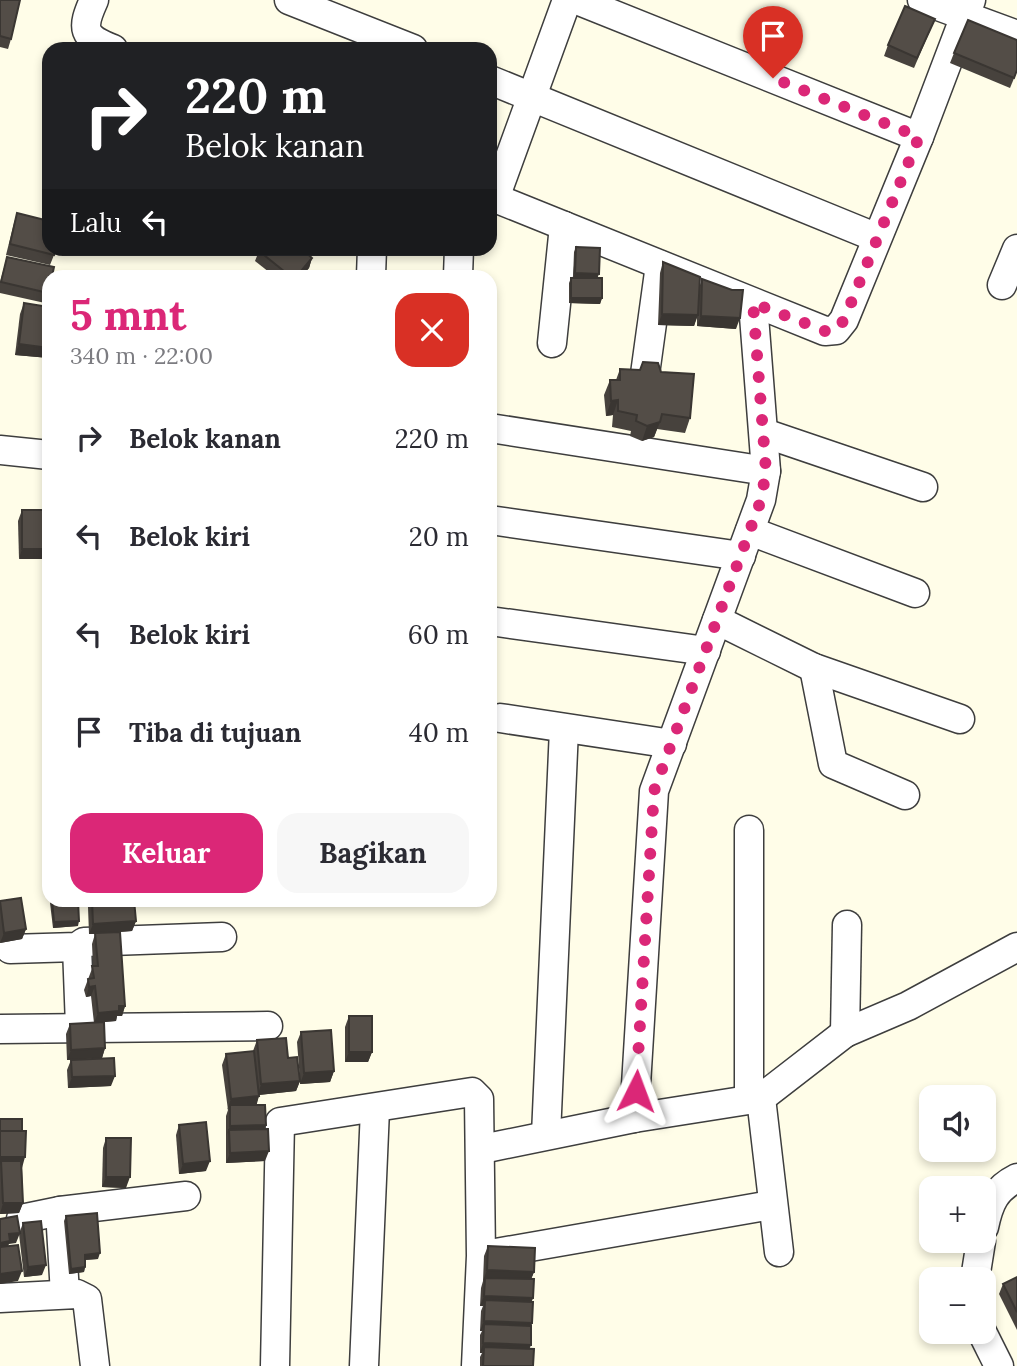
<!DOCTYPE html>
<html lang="id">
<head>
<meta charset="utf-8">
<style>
  body { margin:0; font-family:Lora,serif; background:#f7f7f7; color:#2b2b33; height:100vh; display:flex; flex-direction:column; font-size:26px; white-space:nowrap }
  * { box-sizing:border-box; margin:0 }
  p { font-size:23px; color:#7c7c81 }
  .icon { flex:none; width:38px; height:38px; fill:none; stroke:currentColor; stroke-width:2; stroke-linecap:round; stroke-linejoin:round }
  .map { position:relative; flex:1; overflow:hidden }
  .drawer { position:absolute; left:42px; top:270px; width:455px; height:637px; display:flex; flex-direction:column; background:#fff; border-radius:21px; box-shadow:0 4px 10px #0003 }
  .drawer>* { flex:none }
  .hud { position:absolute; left:42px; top:42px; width:455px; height:214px; border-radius:21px; box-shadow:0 4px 10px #0003; background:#202124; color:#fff; overflow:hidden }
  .tools { position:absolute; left:919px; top:1085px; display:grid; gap:14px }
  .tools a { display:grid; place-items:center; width:77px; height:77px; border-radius:14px; background:#fff; box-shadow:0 4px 10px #0003; font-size:35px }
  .pin { position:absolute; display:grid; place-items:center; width:60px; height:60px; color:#fff; margin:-72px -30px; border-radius:50% 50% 50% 0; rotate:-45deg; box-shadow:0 0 7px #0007 }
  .pin .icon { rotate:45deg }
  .me { position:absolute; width:77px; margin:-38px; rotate:3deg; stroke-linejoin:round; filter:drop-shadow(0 0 5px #0008) }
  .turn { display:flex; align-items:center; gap:24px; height:147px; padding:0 28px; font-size:32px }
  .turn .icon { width:91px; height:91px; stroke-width:2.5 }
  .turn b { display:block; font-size:49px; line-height:60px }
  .then { display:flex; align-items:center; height:66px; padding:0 28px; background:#0003; gap:14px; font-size:26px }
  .round { display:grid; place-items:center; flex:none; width:74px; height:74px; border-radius:21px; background:#f7f7f7 }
  .head { display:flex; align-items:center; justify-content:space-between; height:119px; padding:0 28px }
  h1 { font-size:42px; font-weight:700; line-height:52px; color:#db2777 }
  .action { display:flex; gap:14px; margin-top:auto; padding:14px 28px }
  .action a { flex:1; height:80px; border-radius:21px; background:#db2777; color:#fff; font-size:28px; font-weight:700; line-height:80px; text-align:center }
  .action a+a { background:#f7f7f7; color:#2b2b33 }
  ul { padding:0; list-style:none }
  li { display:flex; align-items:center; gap:21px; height:98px; padding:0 28px }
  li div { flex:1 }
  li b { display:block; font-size:26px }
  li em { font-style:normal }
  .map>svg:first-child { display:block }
</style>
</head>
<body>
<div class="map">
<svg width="1017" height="1366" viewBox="0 0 1017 1366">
  <rect width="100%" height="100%" fill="#fffde8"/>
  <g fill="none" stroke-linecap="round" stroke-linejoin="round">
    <defs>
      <g id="street">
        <path d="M94,0C81,29 82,37 113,49"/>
        <path d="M289,0L413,49"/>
        <path d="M577,0L919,137"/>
        <path d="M922,0L1017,35"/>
        <path d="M490,80L875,237"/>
        <path d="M490,196L825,331L836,330L844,320L919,137L971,0"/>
        <path d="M495,198L567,0"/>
        <path d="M371,276L372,248"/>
        <path d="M458,276L459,248"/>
        <path d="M1002,285L1017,249"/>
        <path d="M552,343L564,226"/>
        <path d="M645,374L660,265"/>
        <path d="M490,428L766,471"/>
        <path d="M764,433L923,487"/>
        <path d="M0,450L49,455"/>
        <path d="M490,520L741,556"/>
        <path d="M750,531L915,593"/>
        <path d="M717,620L814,668L960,719"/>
        <path d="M490,621L706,651"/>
        <path d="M814,668L833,764L905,795"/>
        <path d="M500,718L672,744"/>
        <path d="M749,830V1099"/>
        <path d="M77,947L80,1026"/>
        <path d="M10,949L77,947L84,942L222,937"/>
        <path d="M0,1029L268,1026"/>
        <path d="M845,1033L847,925"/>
        <path d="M761,1098L779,1252"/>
        <path d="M634,1118L654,791L761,500L766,471L753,303"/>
        <path d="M546,1135L564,729"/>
        <path d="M482,1149L634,1118L761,1098L845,1033L908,1006L1017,947"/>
        <path d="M60,1211L65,1294"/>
        <path d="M21,1219L60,1211L186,1196"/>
        <path d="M984,1227C989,1203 995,1189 1017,1178"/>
        <path d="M490,1254L771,1205"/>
        <path d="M975,1279L981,1241"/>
        <path d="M0,1298L77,1294L87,1299L95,1366"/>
        <path d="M982,1332L999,1366"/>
        <path d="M275,1366L280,1122L472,1092L479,1099L481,1256L476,1366"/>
        <path d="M364,1366L375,1109"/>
      </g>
    </defs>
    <use href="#street" stroke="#3e3e3e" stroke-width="31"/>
    <use href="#street" stroke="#fff" stroke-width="28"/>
  </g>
  <g fill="#47423d">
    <path d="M0,0L11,39L8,49L0,47Z"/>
    <path d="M935,19L914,68L884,56L888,45Z"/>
    <path d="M954,53L1017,71L1010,88L950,63Z"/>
    <path d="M17,213L54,255L50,265L6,255L14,223Z"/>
    <path d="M576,247L598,278L602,298L600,304L569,303V283L571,278H573L574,252Z"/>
    <path d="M259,251L312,258L309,268L302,276H274L255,261Z"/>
    <path d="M7,257L49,290L45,303L0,293V282Z"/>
    <path d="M663,262L699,288L702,279L736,329L697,326V316L694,326L658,325L660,273Z"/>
    <path d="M24,303L49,307V358L15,355L20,314Z"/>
    <path d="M620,369L661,372L690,418L685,433L657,429L654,437L642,441L630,436L631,431L612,427L613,415L606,416L604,395L610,380H616Z"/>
    <path d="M22,510H49L19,559L18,521Z"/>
    <path d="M52,900H78V926L53,928L50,903Z"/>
    <path d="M90,900H134L136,921L132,931L120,932L125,1006L122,1016H117L116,1021L102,1022L105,1048L102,1058L67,1060L66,1034L70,1024L94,1023L91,996L86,997L84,990L93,966L92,944L95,934H89L88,907Z"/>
    <path d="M0,901L26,929L22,939L0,943Z"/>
    <path d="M349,1016L372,1052L368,1062H345V1027Z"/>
    <path d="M301,1032L334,1071L330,1082L300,1084V1081L296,1091L259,1095L256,1105L264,1129L265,1161L226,1163V1116L228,1110L222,1065L226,1054L253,1051L257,1040L288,1058L300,1080L297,1042Z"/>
    <path d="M71,1060L111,1086L68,1088L67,1070Z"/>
    <path d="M0,1119L22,1168L23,1203L19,1213L0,1214Z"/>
    <path d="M179,1125L206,1171L179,1174L176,1135Z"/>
    <path d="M106,1138L126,1188L102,1187L103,1148Z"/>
    <path d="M66,1216L98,1259L85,1260V1267L84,1272L69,1274L64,1221Z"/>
    <path d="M23,1223L42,1275L24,1277L19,1234Z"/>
    <path d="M488,1246L534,1272L531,1279L533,1298L531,1302L532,1323L529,1349L533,1366H480V1357L482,1353H480V1335L482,1331H480L481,1311L483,1306H480L481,1288L483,1281L484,1256Z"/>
    <path d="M1017,1277V1330L999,1294L1003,1284Z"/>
  </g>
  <g fill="#3a3632">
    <path d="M312,258L309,268L302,276H297Z"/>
    <path d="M575,273L599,274L597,279H573Z"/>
    <path d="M571,298H602L600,304L569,303Z"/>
    <path d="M662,314L698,315L694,326L658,325Z"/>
    <path d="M701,316L740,318L736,329L697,326Z"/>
    <path d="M19,344L49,348V358L15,355Z"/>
    <path d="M618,400L613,415L606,416L611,401Z"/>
    <path d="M660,422L654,437L642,441L647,426Z"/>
    <path d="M22,549H49V559H19Z"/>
    <path d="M79,921L78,926L53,928L54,922Z"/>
    <path d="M136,921L132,931L89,934L93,924Z"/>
    <path d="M26,929L22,939L0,943L4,933Z"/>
    <path d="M95,986L91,996L86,997L89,987Z"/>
    <path d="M119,1006H125L122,1016H117L116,1021L94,1023L98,1013Z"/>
    <path d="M105,1048L102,1058L67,1060L71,1050Z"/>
    <path d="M349,1052H372L368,1062H345Z"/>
    <path d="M334,1071L330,1082L300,1084L304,1073Z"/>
    <path d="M115,1076L111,1086L68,1088L72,1077Z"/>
    <path d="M300,1081L296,1091L258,1095L261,1084Z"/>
    <path d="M259,1096L256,1107L230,1105L227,1110L231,1099Z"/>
    <path d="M266,1125L262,1135L229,1130L226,1136L230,1126Z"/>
    <path d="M269,1151L265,1161L226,1163L230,1153Z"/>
    <path d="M0,1157H25L22,1168L1,1161L0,1165Z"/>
    <path d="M210,1161L206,1171L179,1174L183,1164Z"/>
    <path d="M106,1177H130L126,1188L102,1187Z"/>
    <path d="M3,1203H23L19,1213L0,1214Z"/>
    <path d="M20,1233L16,1243L9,1244L6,1251L0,1252V1243L9,1234Z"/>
    <path d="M100,1253L98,1259L83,1260L85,1255Z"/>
    <path d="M46,1265L42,1275L24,1277L28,1267Z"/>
    <path d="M85,1267L84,1272L69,1274L71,1269Z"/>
    <path d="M487,1270L534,1272L530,1282L485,1278L483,1281Z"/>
    <path d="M22,1271L18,1281L0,1284V1274Z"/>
    <path d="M484,1296L533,1298L529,1308L485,1300L483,1306H480Z"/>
    <path d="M484,1321L532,1323L528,1333L484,1324L482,1331H480Z"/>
    <path d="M483,1343L531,1345L527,1355L484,1347L482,1353H480Z"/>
  </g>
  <g fill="#534d47" stroke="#3a3632" stroke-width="2">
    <path d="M0,0H20L11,39L0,36Z"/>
    <path d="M905,6L935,19L917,58L888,45Z"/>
    <path d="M968,20L1017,40V70L1014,78L954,53Z"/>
    <path d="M17,213L49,221V248H56L54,255L10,244Z"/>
    <path d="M576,247L600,248L599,274L575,273Z"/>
    <path d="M261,248H301L312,258L297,276H290L259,251Z"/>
    <path d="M7,257L54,267L52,276H49L48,293L1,282Z"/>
    <path d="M663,262L700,277L698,315L662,314Z"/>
    <rect x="571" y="278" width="31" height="20"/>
    <path d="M702,279L732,290H743L740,318L701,316Z"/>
    <path d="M24,303L49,307V348L19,344Z"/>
    <path d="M643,362L658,363L661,372L694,374L690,418L662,414L660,422L647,426L636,421L637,415L618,411V400L611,401L610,380H620V369L640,370Z"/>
    <rect x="22" y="510" width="27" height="39"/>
    <path d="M21,898L26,929L4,933L0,901Z"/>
    <path d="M52,900H78L79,921L54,922Z"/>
    <path d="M92,900H134L136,921L93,924Z"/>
    <path d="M120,932L125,1006H119V1011L98,1013L95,986L89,987L88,979L94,978L92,966H98L95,933Z"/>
    <rect x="349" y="1016" width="23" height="36"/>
    <path d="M104,1022L105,1048L71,1050L70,1024Z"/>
    <path d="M331,1030L334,1071L304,1073L301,1032Z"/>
    <path d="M286,1038L288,1058L297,1057L300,1081L261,1084L257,1040Z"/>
    <path d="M254,1051L259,1096L231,1099L226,1054Z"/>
    <path d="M114,1058L115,1076L72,1077L71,1060Z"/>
    <path d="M230,1105H265L266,1125L230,1126Z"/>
    <rect x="0" y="1119" width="22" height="12"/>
    <path d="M206,1122L210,1161L183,1164L179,1125Z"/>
    <path d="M268,1129L269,1151L230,1153L229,1130Z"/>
    <path d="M0,1131H26L25,1157H0Z"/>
    <path d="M106,1138H131L130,1177H106Z"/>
    <path d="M1,1161H21L23,1203H3Z"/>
    <path d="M97,1213L100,1253L85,1255V1267L71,1269L66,1216Z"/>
    <path d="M17,1216L20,1233L9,1234L10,1241L0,1243V1219Z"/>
    <path d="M41,1221L46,1265L28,1267L23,1223Z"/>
    <path d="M18,1245L22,1271L0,1274V1247Z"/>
    <path d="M488,1246L535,1248L534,1272L487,1270Z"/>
    <path d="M1017,1277V1312L1003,1284Z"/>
    <path d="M485,1278L534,1279L533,1298L484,1296Z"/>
    <path d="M485,1300L533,1302L532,1323L484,1321Z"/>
    <path d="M484,1324L531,1326V1345L483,1343Z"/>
    <path d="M484,1347L534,1349L533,1366H483Z"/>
  </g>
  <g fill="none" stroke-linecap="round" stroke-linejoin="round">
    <path stroke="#db2777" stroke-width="12" stroke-dasharray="0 21.6" d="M636,1091L654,791L761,500L766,471L753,303L825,331L836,330L844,320L919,137L773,78"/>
  </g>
</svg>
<div class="tools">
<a><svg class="icon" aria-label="sound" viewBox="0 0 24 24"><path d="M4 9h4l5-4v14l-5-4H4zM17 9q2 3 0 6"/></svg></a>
<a>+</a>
<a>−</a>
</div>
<div class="pin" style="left:773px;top:78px;background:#d93025"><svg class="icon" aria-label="arrive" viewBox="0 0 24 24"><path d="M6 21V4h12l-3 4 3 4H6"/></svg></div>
<svg class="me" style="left:636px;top:1091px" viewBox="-20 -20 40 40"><path d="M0-17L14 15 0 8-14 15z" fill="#db2777" stroke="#fff" stroke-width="4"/></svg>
<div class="hud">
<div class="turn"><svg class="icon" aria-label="right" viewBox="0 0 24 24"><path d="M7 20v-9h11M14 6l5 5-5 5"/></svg><div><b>220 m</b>Belok kanan</div></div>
<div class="then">Lalu<svg class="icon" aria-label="left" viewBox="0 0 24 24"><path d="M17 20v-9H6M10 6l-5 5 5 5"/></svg></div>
</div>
<section class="drawer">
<div class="head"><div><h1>5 mnt</h1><p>340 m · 22:00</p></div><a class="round" style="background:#d93025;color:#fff"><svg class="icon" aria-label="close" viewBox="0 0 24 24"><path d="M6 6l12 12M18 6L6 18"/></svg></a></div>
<ul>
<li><svg class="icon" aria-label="right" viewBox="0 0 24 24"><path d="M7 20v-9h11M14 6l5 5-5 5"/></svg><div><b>Belok kanan</b></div><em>220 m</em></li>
<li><svg class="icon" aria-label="left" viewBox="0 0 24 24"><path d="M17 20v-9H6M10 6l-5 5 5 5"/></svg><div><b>Belok kiri</b></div><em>20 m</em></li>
<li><svg class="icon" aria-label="left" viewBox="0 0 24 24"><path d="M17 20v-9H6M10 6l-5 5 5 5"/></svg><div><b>Belok kiri</b></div><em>60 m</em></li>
<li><svg class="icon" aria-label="arrive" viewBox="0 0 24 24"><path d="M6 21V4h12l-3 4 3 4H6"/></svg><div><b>Tiba di tujuan</b></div><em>40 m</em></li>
</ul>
<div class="action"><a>Keluar</a><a>Bagikan</a></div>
</section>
</div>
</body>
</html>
